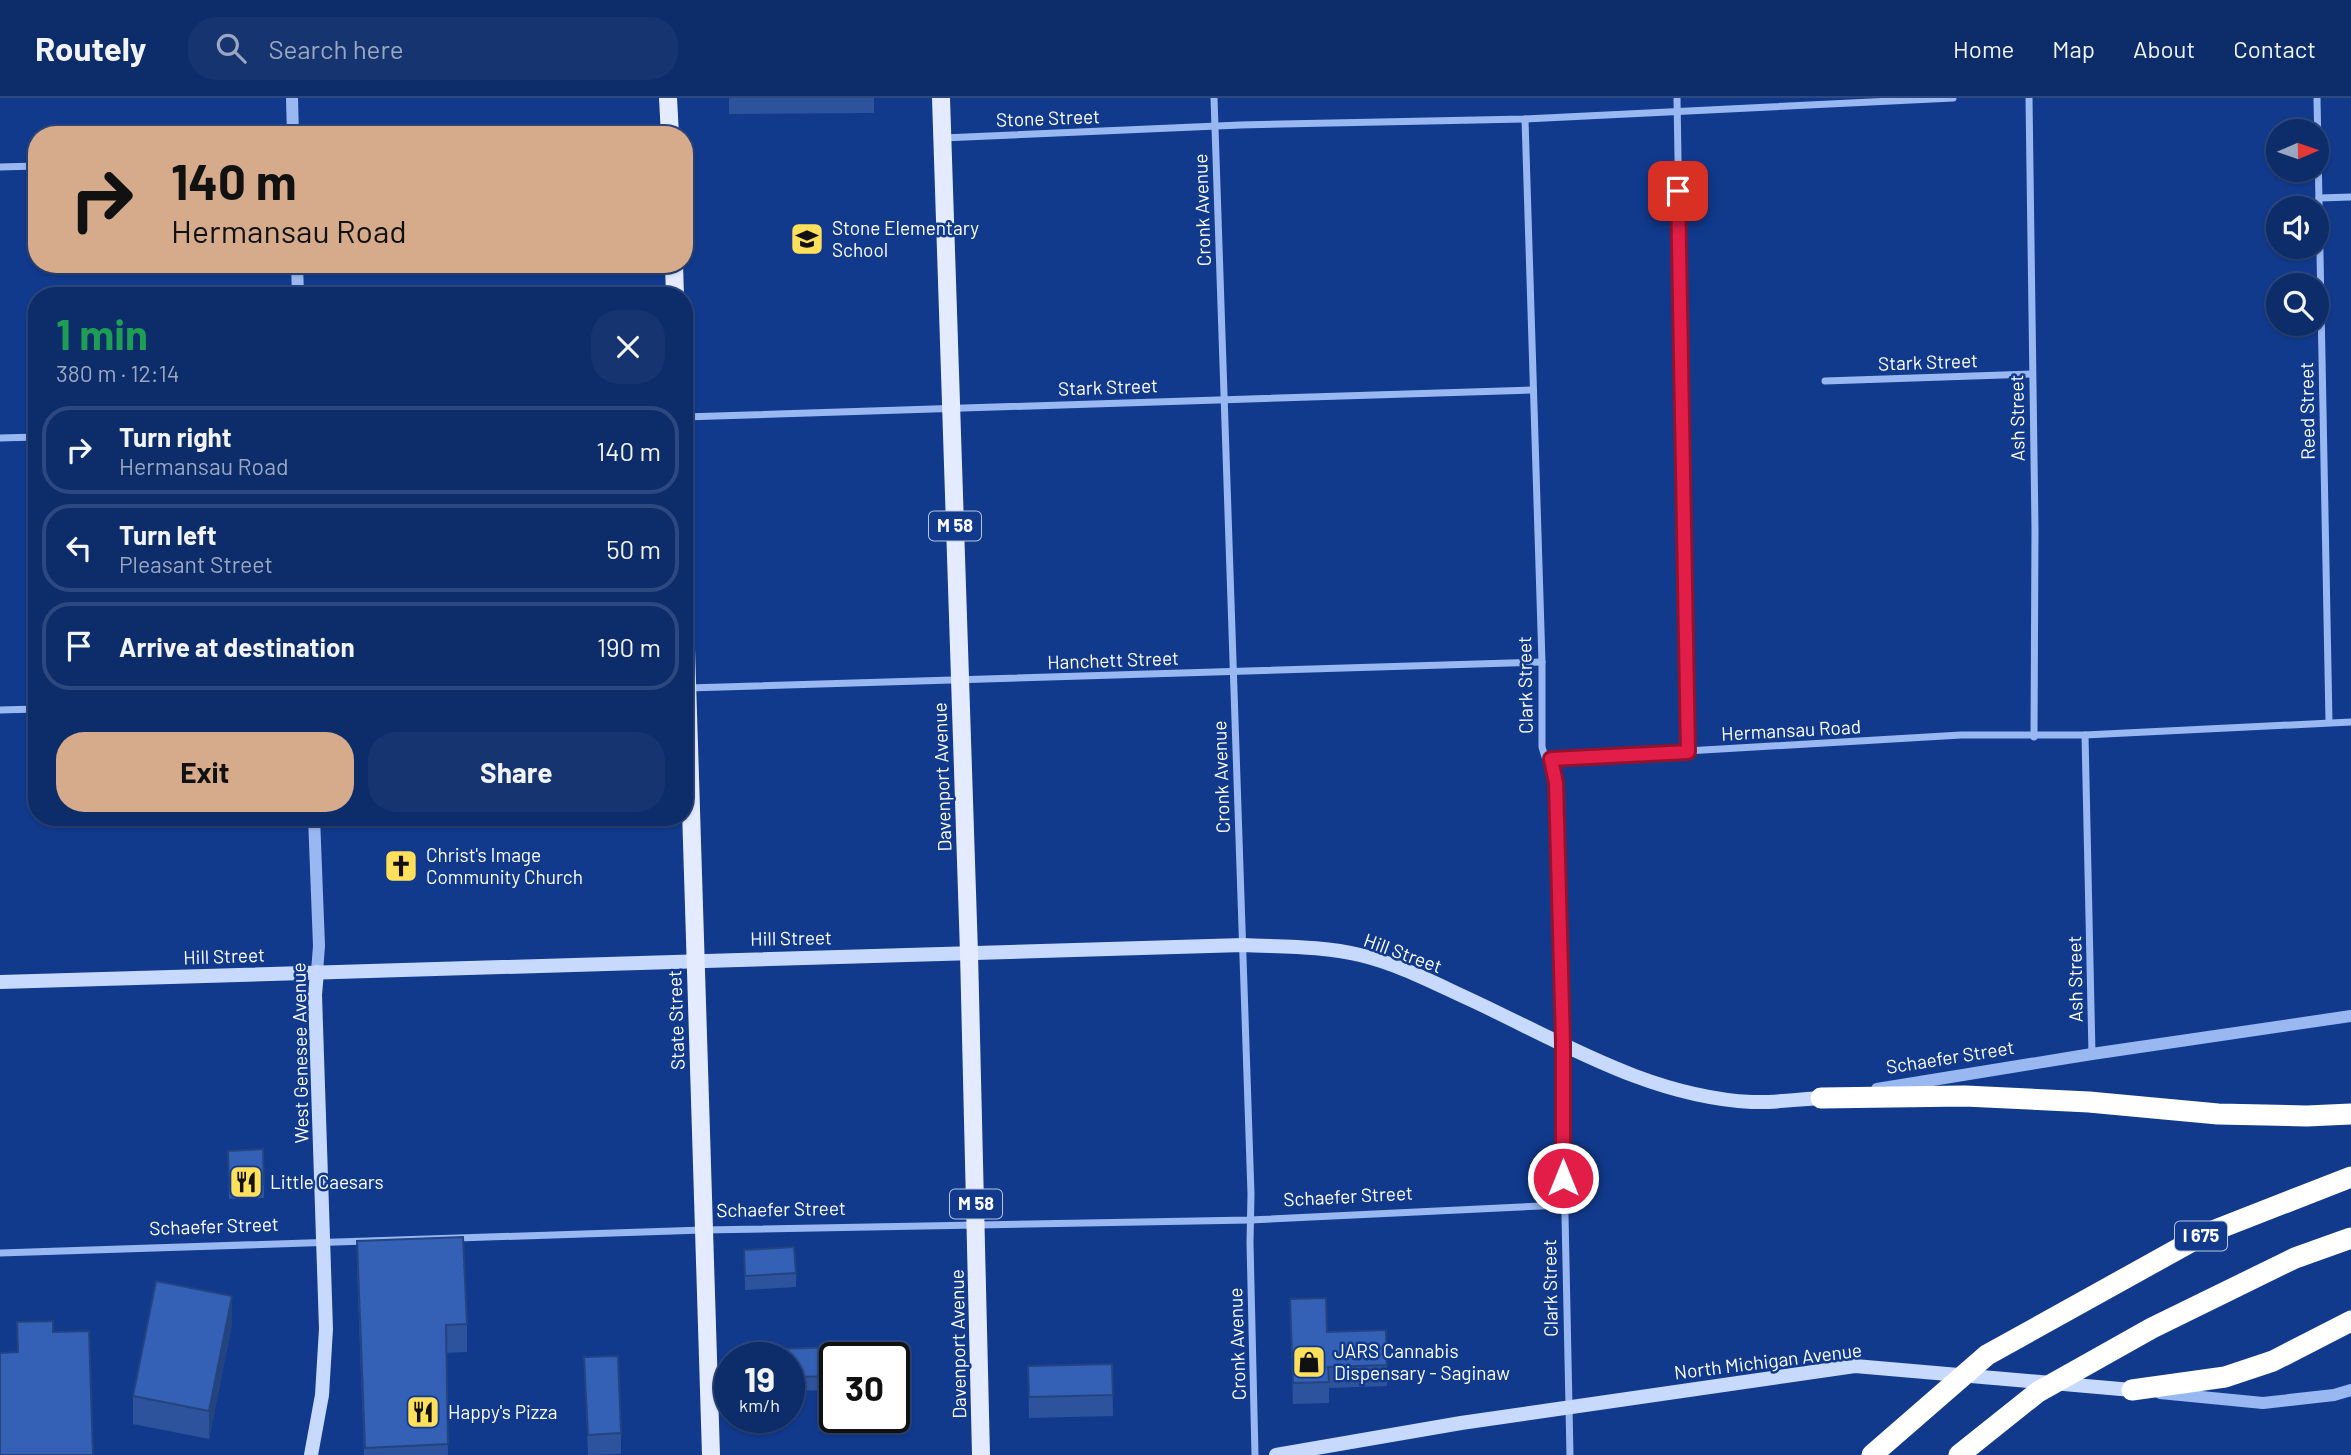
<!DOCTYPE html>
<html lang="en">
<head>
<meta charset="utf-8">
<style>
  body { margin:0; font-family:Barlow,sans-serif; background:#163470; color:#f1f3f6; height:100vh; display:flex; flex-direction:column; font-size:26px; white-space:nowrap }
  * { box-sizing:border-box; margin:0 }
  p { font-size:23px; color:#9aa7c1 }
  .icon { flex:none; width:38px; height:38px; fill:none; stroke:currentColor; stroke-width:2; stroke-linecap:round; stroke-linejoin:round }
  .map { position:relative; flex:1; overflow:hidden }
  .side { position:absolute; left:28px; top:189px; width:665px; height:539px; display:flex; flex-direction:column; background:#0d2c6a; border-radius:28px; box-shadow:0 2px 5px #0004,0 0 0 2px #2d487e }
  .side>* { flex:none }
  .guide { position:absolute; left:28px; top:28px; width:665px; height:147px; border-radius:28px; box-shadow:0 2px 5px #0004,0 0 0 2px #2d487e; background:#d6ab8b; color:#111; overflow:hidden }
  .needle { width:46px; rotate:88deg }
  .tools { position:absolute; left:2266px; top:21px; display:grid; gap:14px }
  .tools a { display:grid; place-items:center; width:63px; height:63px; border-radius:50%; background:#0d2c6a; box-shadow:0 2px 5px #0004,0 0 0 2px #2d487e; font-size:35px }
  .speed { position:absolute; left:714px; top:1244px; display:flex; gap:14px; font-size:35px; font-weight:700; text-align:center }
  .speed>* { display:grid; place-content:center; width:91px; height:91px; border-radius:50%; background:#0d2c6a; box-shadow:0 2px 5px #0004,0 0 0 2px #2d487e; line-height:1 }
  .speed small { font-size:18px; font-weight:400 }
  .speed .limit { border:4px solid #111; border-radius:10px; background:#fff; color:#111 }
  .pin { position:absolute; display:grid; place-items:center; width:60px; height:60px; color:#fff; margin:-30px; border-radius:14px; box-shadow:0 4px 10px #0006 }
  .me { position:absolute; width:77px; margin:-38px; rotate:0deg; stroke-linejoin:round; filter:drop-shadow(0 0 5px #0008) }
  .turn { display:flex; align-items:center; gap:24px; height:147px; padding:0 28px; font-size:32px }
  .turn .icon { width:91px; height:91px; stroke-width:2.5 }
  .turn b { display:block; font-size:49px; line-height:60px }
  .round { display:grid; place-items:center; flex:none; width:74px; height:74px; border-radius:28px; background:#163470 }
  .head { display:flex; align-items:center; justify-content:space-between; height:119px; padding:0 28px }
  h1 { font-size:42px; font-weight:700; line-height:52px; color:#1e9e55 }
  .action { display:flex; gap:14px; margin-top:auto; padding:14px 28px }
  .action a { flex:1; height:80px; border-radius:28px; background:#d6ab8b; color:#111; font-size:28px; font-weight:700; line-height:80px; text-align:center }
  .action a+a { background:#163470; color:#f1f3f6 }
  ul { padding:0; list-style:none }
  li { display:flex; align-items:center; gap:21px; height:88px; margin:0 14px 10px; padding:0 14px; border:4px solid #2d487e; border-radius:28px }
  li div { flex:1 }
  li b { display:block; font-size:26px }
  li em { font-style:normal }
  header { display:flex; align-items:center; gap:42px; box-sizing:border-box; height:98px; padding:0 35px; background:#0d2c6a; border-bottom:2px solid #2d487e }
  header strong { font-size:33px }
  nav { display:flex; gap:38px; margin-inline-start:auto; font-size:24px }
  .search { width:490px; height:63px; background:#163470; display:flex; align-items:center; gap:18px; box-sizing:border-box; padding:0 24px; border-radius:28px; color:#9aa7c1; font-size:26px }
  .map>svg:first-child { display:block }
</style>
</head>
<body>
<header>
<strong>Routely</strong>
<div class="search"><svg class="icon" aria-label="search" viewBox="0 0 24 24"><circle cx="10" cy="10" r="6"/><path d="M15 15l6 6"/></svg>Search here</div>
<nav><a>Home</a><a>Map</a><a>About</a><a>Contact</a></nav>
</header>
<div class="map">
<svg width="2351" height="1357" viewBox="0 0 2351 1357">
  <rect width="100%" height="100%" fill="#113a8d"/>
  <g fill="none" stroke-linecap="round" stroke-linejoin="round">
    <g stroke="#99b8f2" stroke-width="7">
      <path d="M1214,0L1251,1096L1250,1145L1255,1357"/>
      <path d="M1677,0L1688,654"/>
      <path d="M2029,0L2035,431L2034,639"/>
      <path d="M2317,0L2329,624"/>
      <path d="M1525,21L1542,564V649L1545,659L1551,661L1556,685L1570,1357"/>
      <path d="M943,40L1240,27L1525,21L1953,0"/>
      <path d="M0,69L37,68"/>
      <path d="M2319,100L2351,99"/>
      <path d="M1825,283L2032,276"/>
      <path d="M684,319L1532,292"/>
      <path d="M0,340L37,339"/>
      <path d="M688,590L1542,564"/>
      <path d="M0,612L37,611"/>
      <path d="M2085,637L2092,956"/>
      <path d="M1551,661L1961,637H2085L2351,624"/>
      <path d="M0,1155L703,1132L1250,1122L1563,1107"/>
    </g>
    <g stroke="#99b8f2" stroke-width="12">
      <path d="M292,0L293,37"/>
      <path d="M297,166L298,198"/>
      <path d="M314,719L319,848L317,874"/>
      <path d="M1877,991L2092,956L2351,918"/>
      <path d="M2160,1295L2263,1305L2334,1297L2351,1292"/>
    </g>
    <g stroke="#c7d9fc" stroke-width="14">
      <path d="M0,884L1243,847C1281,849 1323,848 1360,857C1398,866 1434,885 1469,901C1560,943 1649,999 1752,1004C1775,1005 1799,1001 1821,1000"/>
      <path d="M311,1357L322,1297L326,1231L315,897L317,874"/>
      <path d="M1276,1357L1461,1325L1855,1268L2132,1292"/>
    </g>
    <g stroke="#e4ebff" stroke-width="18">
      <path d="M668,0L670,37"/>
      <path d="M941,0L969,855L981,1357"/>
      <path d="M674,166L675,198"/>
      <path d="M684,486L711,1357"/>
    </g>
    <g stroke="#fff" stroke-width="21">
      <path d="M1821,1000L1965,998L2089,1004L2218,1016L2307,1018L2351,1016"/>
      <path d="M2132,1292L2225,1279L2273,1263L2351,1223"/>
      <path d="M1872,1357L1987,1257L2205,1136L2351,1079"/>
      <path d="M1959,1357L2038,1294L2152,1230L2295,1160L2351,1140"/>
    </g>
  </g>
  <g fill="#2d539c">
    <path d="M729,0H874V15L729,16Z"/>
    <path d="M228,1053L264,1086V1100L229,1101Z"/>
    <path d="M357,1143L467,1226V1254L446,1255L448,1357H364L357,1171Z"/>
    <path d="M744,1152L796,1175V1189L745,1192Z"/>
    <path d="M1290,1201L1327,1234L1387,1267V1288L1329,1290V1305L1293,1306Z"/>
    <path d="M232,1226L209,1341L133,1326V1298Z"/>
    <path d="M832,1249L833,1292L789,1293V1260Z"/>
    <path d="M584,1259L621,1335V1356L588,1357Z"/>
    <path d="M1112,1266L1113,1318L1029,1320L1028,1268Z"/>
  </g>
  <path fill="#24447f" d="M232,1198V1226L209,1341V1313Z"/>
  <g fill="#3461b5" stroke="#24447f" stroke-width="2">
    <path d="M263,1051L264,1086L229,1087L228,1053Z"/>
    <path d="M463,1139L467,1226L446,1227L448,1346L365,1350L357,1143Z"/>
    <path d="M794,1149L796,1175L745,1178L744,1152Z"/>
    <path d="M156,1183L232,1198L209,1313L133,1298Z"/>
    <path d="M1326,1200L1327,1234L1386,1232L1387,1267L1328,1269L1329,1284L1293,1285L1290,1201Z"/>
    <path d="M53,1223V1234L89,1233L93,1357H0V1255L18,1254L17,1224Z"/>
    <path d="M832,1249L833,1278L789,1279V1260H781L780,1251Z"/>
    <path d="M618,1258L621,1335L588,1337L584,1259Z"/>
    <path d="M1112,1266L1113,1297L1029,1299L1028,1268Z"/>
  </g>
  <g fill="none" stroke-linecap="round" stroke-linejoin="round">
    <defs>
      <path id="route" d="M1563,1080V946L1556,685L1551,661L1688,654L1678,93"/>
    </defs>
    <use href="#route" stroke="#92132f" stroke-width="18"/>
    <use href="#route" stroke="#e11d48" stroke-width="12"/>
  </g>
  <defs>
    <symbol id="school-square" viewBox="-11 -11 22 22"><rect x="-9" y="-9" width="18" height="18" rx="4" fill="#ffe05a" stroke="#113a8d"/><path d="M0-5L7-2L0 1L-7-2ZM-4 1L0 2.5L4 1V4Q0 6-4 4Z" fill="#111"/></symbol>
    <symbol id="church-square" viewBox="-11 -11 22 22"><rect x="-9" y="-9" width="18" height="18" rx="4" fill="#ffe05a" stroke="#113a8d"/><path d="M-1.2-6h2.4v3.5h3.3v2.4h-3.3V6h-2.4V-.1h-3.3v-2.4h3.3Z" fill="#111"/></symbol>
    <symbol id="restaurant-square" viewBox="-11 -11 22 22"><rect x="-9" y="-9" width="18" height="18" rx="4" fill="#ffe05a" stroke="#113a8d"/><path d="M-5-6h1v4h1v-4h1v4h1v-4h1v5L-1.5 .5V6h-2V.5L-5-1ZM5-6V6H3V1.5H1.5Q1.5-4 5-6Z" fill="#111"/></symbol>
    <symbol id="shop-square" viewBox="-11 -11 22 22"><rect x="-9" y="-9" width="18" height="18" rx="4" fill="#ffe05a" stroke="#113a8d"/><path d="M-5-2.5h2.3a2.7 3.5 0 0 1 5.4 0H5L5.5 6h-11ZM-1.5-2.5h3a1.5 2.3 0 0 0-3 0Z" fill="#111"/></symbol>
  </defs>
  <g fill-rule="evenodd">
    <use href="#school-square" x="788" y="122" width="38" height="38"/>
    <use href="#church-square" x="382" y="749" width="38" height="38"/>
    <use href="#restaurant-square" x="227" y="1065" width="38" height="38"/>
    <use href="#shop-square" x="1290" y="1245" width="38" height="38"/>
    <use href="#restaurant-square" x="404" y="1295" width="38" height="38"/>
  </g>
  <g text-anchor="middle" stroke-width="5" stroke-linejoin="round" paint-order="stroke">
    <g fill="#113a8d" stroke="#b8c4dd" stroke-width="2">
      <rect x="929" y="413.5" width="52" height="29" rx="5"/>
      <rect x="950" y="1091.5" width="52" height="29" rx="5"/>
      <rect x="2175" y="1123.5" width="52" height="29" rx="5"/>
    </g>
    <g font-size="18" font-weight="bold" fill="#fff">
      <text x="955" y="434">M 58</text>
      <text x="976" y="1112">M 58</text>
      <text x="2201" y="1144">I 675</text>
    </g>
    <g font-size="19" fill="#fff" stroke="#113a8d">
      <text transform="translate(1048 20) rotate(-2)" y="7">Stone Street</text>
      <text transform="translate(1202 112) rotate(-92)" y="7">Cronk Avenue</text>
      <text transform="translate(1928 264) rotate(-2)" y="7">Stark Street</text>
      <text transform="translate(1108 289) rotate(-2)" y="7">Stark Street</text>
      <text transform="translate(2307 313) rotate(-91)" y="7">Reed Street</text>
      <text transform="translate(2017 320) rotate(-91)" y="7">Ash Street</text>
      <text transform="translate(1113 562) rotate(-2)" y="7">Hanchett Street</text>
      <text transform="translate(1525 587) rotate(-91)" y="7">Clark Street</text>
      <text transform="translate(1791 632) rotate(-3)" y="7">Hermansau Road</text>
      <text transform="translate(942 679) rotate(-92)" y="7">Davenport Avenue</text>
      <text transform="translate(1221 679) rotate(-92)" y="7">Cronk Avenue</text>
      <text transform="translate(791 840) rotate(-1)" y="7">Hill Street</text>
      <text transform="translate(1403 855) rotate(20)" y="7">Hill Street</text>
      <text transform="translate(224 858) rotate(-2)" y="7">Hill Street</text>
      <text transform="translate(2075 881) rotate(-91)" y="7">Ash Street</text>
      <text transform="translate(676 922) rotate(-92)" y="7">State Street</text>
      <text transform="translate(300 955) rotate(-91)" y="7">West Genesee Avenue</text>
      <text transform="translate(1950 959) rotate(-9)" y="7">Schaefer Street</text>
      <text transform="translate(1348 1098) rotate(-3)" y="7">Schaefer Street</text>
      <text transform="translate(781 1111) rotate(-1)" y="7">Schaefer Street</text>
      <text transform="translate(214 1128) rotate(-2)" y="7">Schaefer Street</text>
      <text transform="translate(1550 1190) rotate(-91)" y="7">Clark Street</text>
      <text transform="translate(958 1246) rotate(-91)" y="7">Davenport Avenue</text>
      <text transform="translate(1237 1246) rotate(-92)" y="7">Cronk Avenue</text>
      <text transform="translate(1768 1263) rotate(-7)" y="7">North Michigan Avenue</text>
    </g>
    <g font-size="19" fill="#fff" stroke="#113a8d" text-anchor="start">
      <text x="832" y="137">Stone Elementary<tspan x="832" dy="22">School</tspan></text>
      <text x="426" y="764">Christ's Image<tspan x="426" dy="22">Community Church</tspan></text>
      <text x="270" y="1091">Little Caesars</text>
      <text x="1334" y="1260">JARS Cannabis<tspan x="1334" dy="22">Dispensary - Saginaw</tspan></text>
      <text x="448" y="1321">Happy's Pizza</text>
    </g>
  </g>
</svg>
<div class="tools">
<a><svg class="needle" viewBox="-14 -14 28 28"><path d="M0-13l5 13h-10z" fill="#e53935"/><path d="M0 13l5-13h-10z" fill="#9aa7c1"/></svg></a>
<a><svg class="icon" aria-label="sound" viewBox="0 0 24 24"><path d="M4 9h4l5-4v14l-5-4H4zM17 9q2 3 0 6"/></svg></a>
<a><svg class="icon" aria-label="search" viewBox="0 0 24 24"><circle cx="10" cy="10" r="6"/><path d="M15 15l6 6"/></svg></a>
</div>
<div class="speed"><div>19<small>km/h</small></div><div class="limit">30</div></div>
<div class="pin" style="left:1678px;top:93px;background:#d93025"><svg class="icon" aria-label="arrive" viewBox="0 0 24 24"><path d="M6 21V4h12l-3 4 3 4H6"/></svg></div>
<svg class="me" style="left:1563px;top:1080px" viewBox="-20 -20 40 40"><circle r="17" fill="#e11d48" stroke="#fff" stroke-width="3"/><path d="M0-11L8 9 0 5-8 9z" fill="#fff"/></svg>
<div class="guide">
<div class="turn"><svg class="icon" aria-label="right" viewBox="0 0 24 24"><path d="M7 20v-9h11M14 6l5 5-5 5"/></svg><div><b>140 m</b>Hermansau Road</div></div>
</div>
<section class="side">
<div class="head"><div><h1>1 min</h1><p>380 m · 12:14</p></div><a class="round"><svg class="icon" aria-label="close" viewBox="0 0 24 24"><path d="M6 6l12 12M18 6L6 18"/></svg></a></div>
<ul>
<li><svg class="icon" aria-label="right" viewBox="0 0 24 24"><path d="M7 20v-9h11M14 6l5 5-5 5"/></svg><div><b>Turn right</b><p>Hermansau Road</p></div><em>140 m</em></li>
<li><svg class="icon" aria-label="left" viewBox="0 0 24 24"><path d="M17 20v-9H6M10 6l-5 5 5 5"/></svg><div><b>Turn left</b><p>Pleasant Street</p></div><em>50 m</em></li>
<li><svg class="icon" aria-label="arrive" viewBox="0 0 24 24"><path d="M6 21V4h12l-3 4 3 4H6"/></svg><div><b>Arrive at destination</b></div><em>190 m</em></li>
</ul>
<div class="action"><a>Exit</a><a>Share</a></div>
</section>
</div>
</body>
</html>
